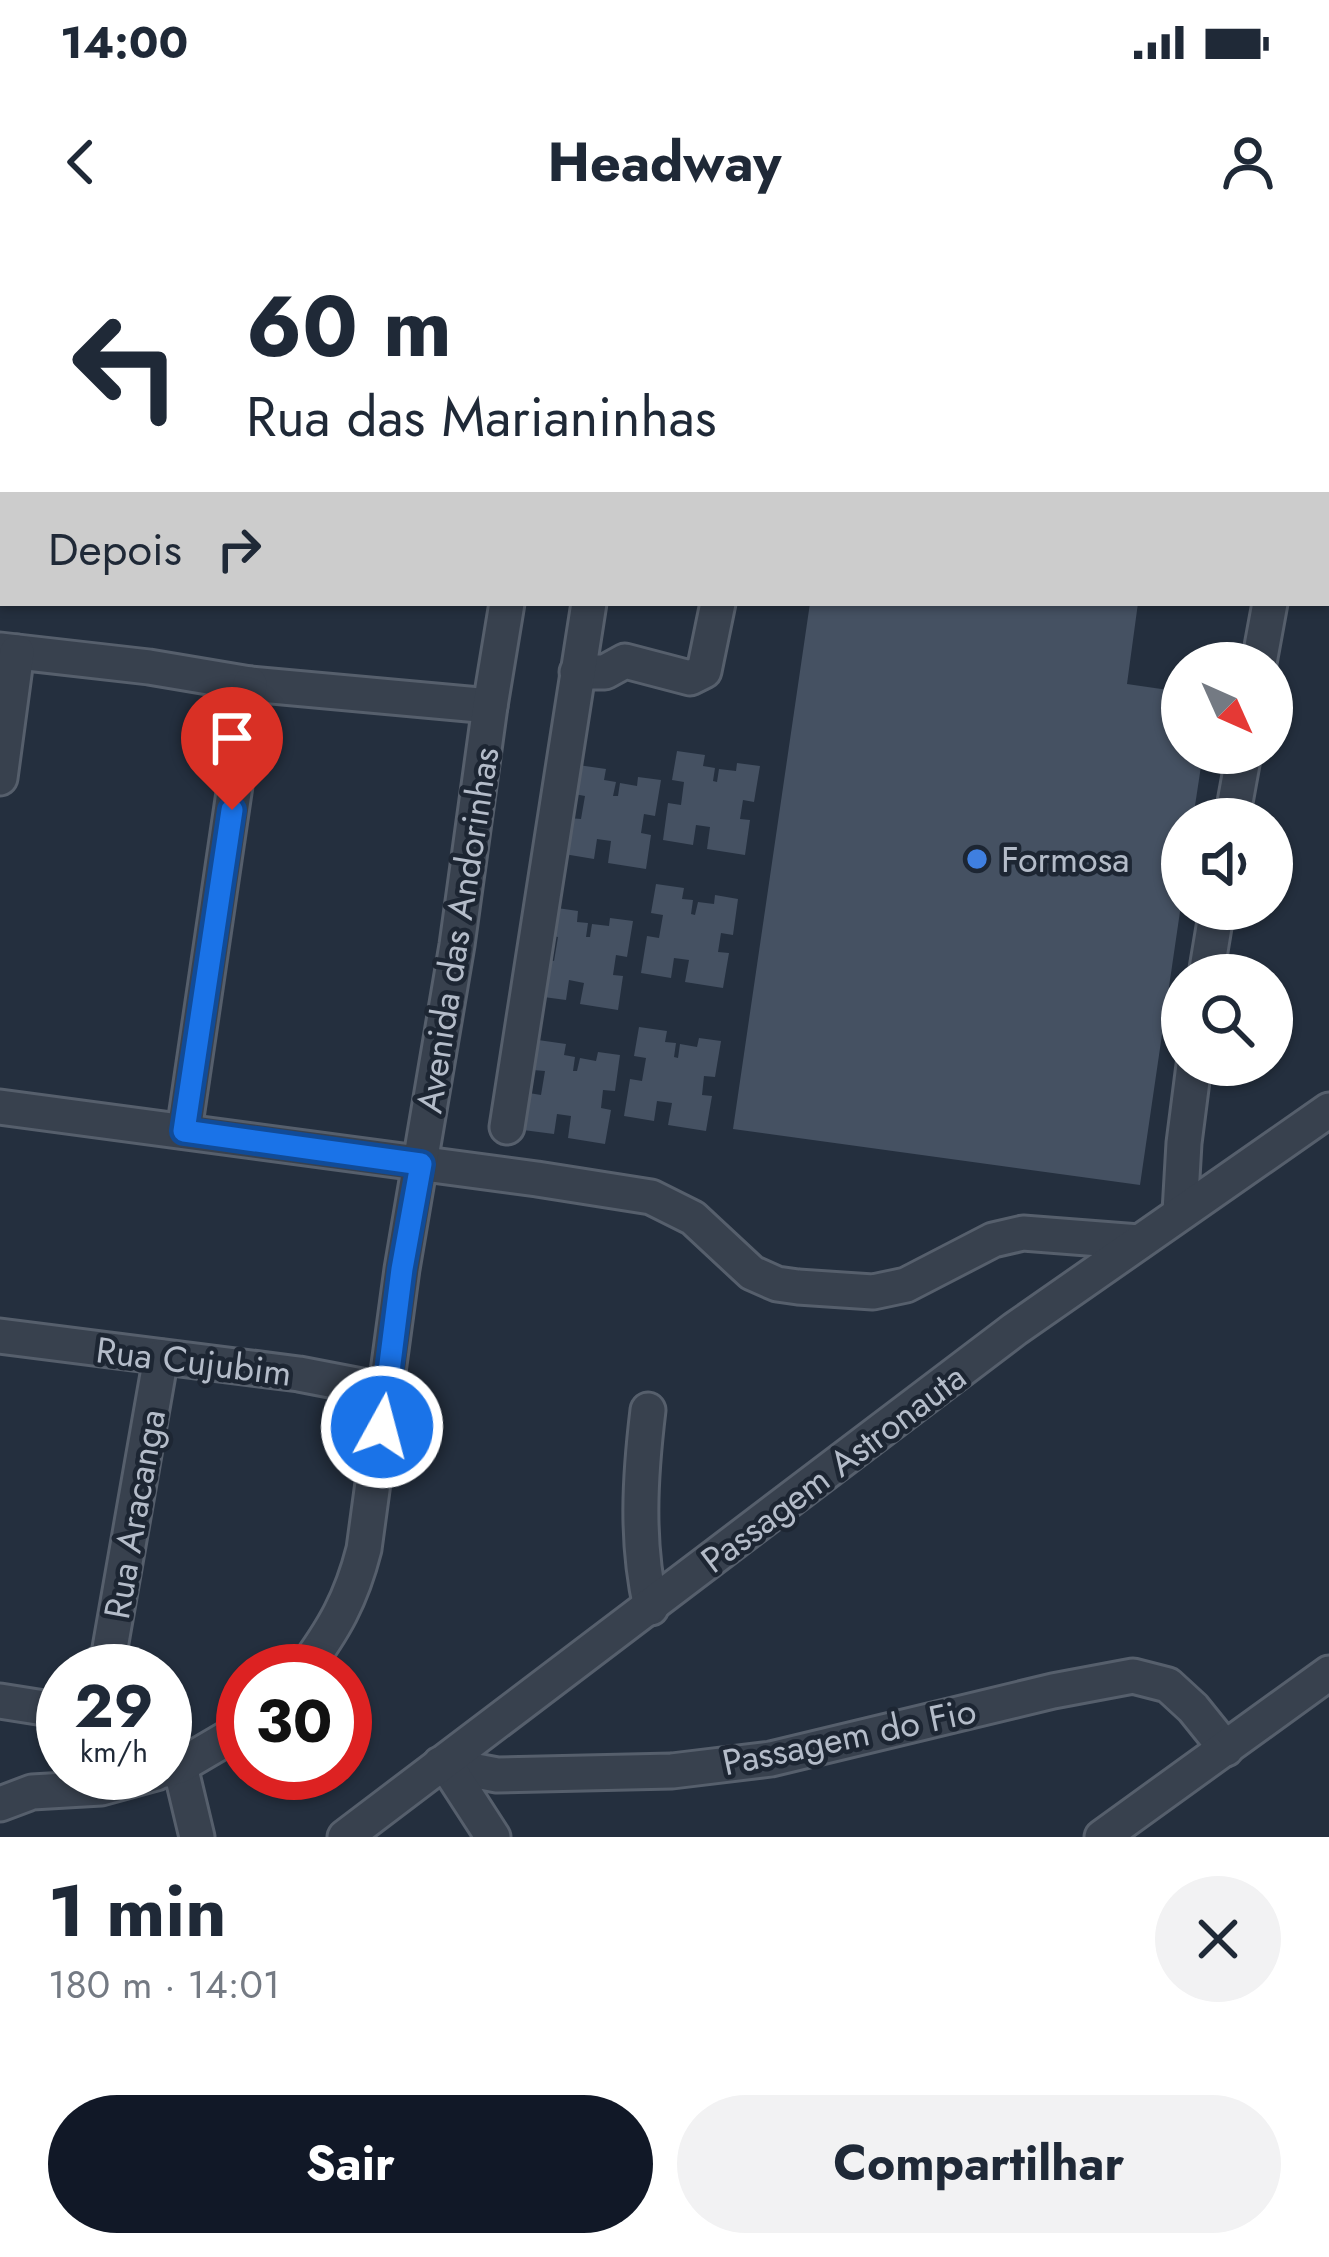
<!DOCTYPE html>
<html lang="pt">
<head>
<meta charset="utf-8">
<style>
  body { margin:0; font-family:Jost,sans-serif; background:#f2f2f3; color:#1f2937; height:100vh; display:flex; flex-direction:column; font-size:45px; white-space:nowrap }
  * { box-sizing:border-box; margin:0 }
  p { font-size:39px; color:#747a83 }
  .icon { flex:none; width:66px; height:66px; fill:none; stroke:currentColor; stroke-width:2; stroke-linecap:round; stroke-linejoin:round }
  .map { position:relative; height:1597px; overflow:hidden }
  .details { display:flex; flex-direction:column; background:#fff; flex:1 }
  .details>* { flex:none }
  .guide { position:absolute; left:0px; top:0px; width:1329px; height:366px; box-shadow:0 3px 9px #0004; background:#fff; color:#1f2937; overflow:hidden }
  .needle { width:78px; rotate:135deg }
  .tools { position:absolute; left:1161px; top:402px; display:grid; gap:24px }
  .tools a { display:grid; place-items:center; width:132px; height:132px; border-radius:50%; background:#fff; box-shadow:0 3px 9px #0004; font-size:60px }
  .speed { position:absolute; left:36px; top:1404px; display:flex; gap:24px; font-size:60px; font-weight:700; text-align:center }
  .speed>* { display:grid; place-content:center; width:156px; height:156px; border-radius:50%; background:#fff; box-shadow:0 3px 9px #0004; line-height:1 }
  .speed small { font-size:30px; font-weight:400 }
  .speed .limit { border:18px solid #d22; background:#fff; color:#111 }
  .pin { position:absolute; display:grid; place-items:center; width:102px; height:102px; color:#fff; margin:-123px -51px; border-radius:50% 50% 50% 0; rotate:-45deg; box-shadow:0 0 12px #0007 }
  .pin .icon { rotate:45deg }
  .me { position:absolute; width:132px; margin:-66px; rotate:7deg; stroke-linejoin:round; filter:drop-shadow(0 0 9px #0008) }
  .turn { display:flex; align-items:center; gap:42px; height:252px; padding:0 48px; font-size:54px }
  .turn .icon { width:156px; height:156px; stroke-width:2.5 }
  .turn b { display:block; font-size:84px; line-height:102px }
  .then { display:flex; align-items:center; height:114px; padding:0 48px; background:#0003; gap:24px; font-size:45px }
  .round { display:grid; place-items:center; flex:none; width:126px; height:126px; border-radius:63px; background:#f2f2f3 }
  .overview { display:flex; align-items:center; justify-content:space-between; height:204px; padding:0 48px }
  h1 { font-size:72px; font-weight:700; line-height:90px }
  .primary-button { display:flex; gap:24px; margin-top:auto; padding:24px 48px }
  .primary-button a { flex:1; height:138px; border-radius:72px; background:#111827; color:#fff; font-size:48px; font-weight:700; line-height:138px; text-align:center }
  .primary-button a+a { background:#f2f2f3; color:#1f2937 }
  .status { display:flex; justify-content:space-between; align-items:center; height:84px; padding:0 60px; background:#fff; direction:ltr }
  .status svg { height:33px; fill:currentColor }
  header { display:flex; justify-content:space-between; align-items:center; height:156px; padding:0 48px; background:#fff; font-size:54px; font-weight:700 }
  .map>svg:first-child { display:block }
</style>
</head>
<body>
<div class="status"><b>14:00</b><svg viewBox="0 0 49 12"><path d="M0 12V9h3v3zM5 12V6h3v6zM10 12V3h3v9zM15 12V0h3v12zM26 1h20v11H26zM47 4h2v5h-2z"/></svg></div>
<header><svg class="icon" aria-label="back" viewBox="0 0 24 24"><path d="M15 5l-7 7 7 7"/></svg>Headway<svg class="icon" aria-label="person" viewBox="0 0 24 24"><circle cx="12" cy="8" r="4"/><path d="M4 21q1-7 8-7t8 7"/></svg></header>
<div class="map">
<svg width="1329" height="1597" viewBox="0 0 1329 1597">
  <rect width="100%" height="100%" fill="#242f3e"/>
  <g fill="#455162">
    <path d="M810,363H1138L1127,444L1182,452V513H1203L1193,579H1182V658L1140,945L733,889Z"/>
    <path d="M677,511L705,515L703,526L715,528L713,541L717,542L719,529L736,531L737,523L760,526L754,562L743,560L740,579L750,580L745,615L707,609L710,587L696,585L693,605L663,600L668,563L681,565L684,542L672,540Z"/>
    <path d="M578,525L606,529L604,540L616,542L613,556H618L620,543L637,546L638,537L661,540L655,576L644,574L641,593L651,595L646,629L608,623L611,601L597,599L594,619L564,614L569,578L581,579L585,556L574,554Z"/>
    <path d="M656,644L684,648L682,659L693,660L691,674L695,675L698,662L714,664L715,655L738,659L733,695L721,693L718,712L729,713L723,748L685,742L689,720L674,718L671,738L641,733L647,696L659,698L663,675L651,673Z"/>
    <path d="M550,667L578,671L577,682L588,683L586,697H590L592,684L609,686L610,678L633,681L627,717L616,715L613,735L623,736L618,770L580,764L584,743L569,740L566,760L536,756L542,719L554,721L558,697L546,695Z"/>
    <path d="M639,787L667,791L665,802L676,803L674,817L678,818L680,804L697,807L699,798L721,801L715,837L704,836L702,855L712,856L706,891L668,885L672,863L657,861L654,881L624,876L630,839L642,841L646,818L634,816Z"/>
    <path d="M538,800L566,804L564,815L575,817L573,831H577L580,818L596,821L598,812L620,815L615,851L603,850L601,868L611,870L605,904L568,898L571,876L557,874L554,894L523,890L529,853L541,855L545,831L533,830Z"/>
  </g>
  <g fill="none" stroke-linecap="round" stroke-linejoin="round">
    <defs>
      <g id="minor">
        <path d="M91,3L92,0"/>
        <path d="M323,3V0"/>
        <path d="M565,3V0"/>
        <path d="M1323,3L1324,0"/>
        <path d="M0,191L3,192"/>
        <path d="M0,410L149,427L250,444L490,466"/>
        <path d="M1259,423L1270,363"/>
        <path d="M577,432H605L625,421L690,438L704,431L718,363"/>
        <path d="M0,538L17,412"/>
        <path d="M1232,579L1244,513"/>
        <path d="M1206,735L1217,669"/>
        <path d="M0,867L537,939L651,957L693,978L752,1033L777,1044L798,1047L873,1052L906,1045L993,1000L1023,993L1139,1002"/>
        <path d="M507,887L589,363"/>
        <path d="M184,891L250,444"/>
        <path d="M1180,972L1184,903L1194,825"/>
        <path d="M0,1096L299,1134L387,1151"/>
        <path d="M648,1170C640,1237 636,1301 651,1368"/>
        <path d="M106,1431L161,1117"/>
        <path d="M303,1431C334,1389 351,1360 364,1309L402,1029L457,705L490,466L507,363"/>
        <path d="M0,1461L63,1471"/>
        <path d="M440,1524L497,1535L672,1531L771,1519L1053,1451L1133,1436L1168,1445L1193,1468L1226,1509"/>
        <path d="M180,1526L197,1597"/>
        <path d="M447,1526L493,1597"/>
        <path d="M165,1530L180,1526L243,1489"/>
        <path d="M0,1564L32,1552L101,1548L156,1533"/>
        <path d="M345,1597L1015,1089L1329,870"/>
        <path d="M1102,1597L1329,1433"/>
      </g>
    </defs>
    <use href="#minor" stroke="#565f6c" stroke-width="39"/>
    <use href="#minor" stroke="#38414e" stroke-width="33"/>
  </g>
  <g fill="none" stroke-linecap="round" stroke-linejoin="round">
    <defs>
      <path id="route" d="M232,570L184,891L421,924L402,1029L382,1187"/>
    </defs>
    <use href="#route" stroke="#114b97" stroke-width="30"/>
    <use href="#route" stroke="#1a73e8" stroke-width="21"/>
  </g>
  <circle fill="#3f7fe0" stroke="#1d2633" stroke-width="4.5" cx="977" cy="619" r="12"/>
  <g text-anchor="middle" stroke-width="9" stroke-linejoin="round" paint-order="stroke">
    <g font-size="36" fill="#b4bcc9" stroke="#1d2633" text-anchor="start">
      <text x="1001" y="632">Formosa</text>
    </g>
    <g font-size="36" fill="#b4bcc9" stroke="#1d2633">
      <text transform="translate(457 690) rotate(-81)" y="13">Avenida das Andorinhas</text>
      <text transform="translate(194 1121) rotate(7)" y="13">Rua Cujubim</text>
      <text transform="translate(833 1228) rotate(-37)" y="13">Passagem Astronauta</text>
      <text transform="translate(134 1274) rotate(-80)" y="13">Rua Aracanga</text>
      <text transform="translate(849 1496) rotate(-12)" y="13">Passagem do Fio</text>
    </g>
  </g>
</svg>
<div class="tools">
<a><svg class="needle" viewBox="-14 -14 28 28"><path d="M0-13l5 13h-10z" fill="#e53935"/><path d="M0 13l5-13h-10z" fill="#747a83"/></svg></a>
<a><svg class="icon" aria-label="sound" viewBox="0 0 24 24"><path d="M4 9h4l5-4v14l-5-4H4zM17 9q2 3 0 6"/></svg></a>
<a><svg class="icon" aria-label="search" viewBox="0 0 24 24"><circle cx="10" cy="10" r="6"/><path d="M15 15l6 6"/></svg></a>
</div>
<div class="speed"><div>29<small>km/h</small></div><div class="limit">30</div></div>
<div class="pin" style="left:232px;top:570px;background:#d93025"><svg class="icon" aria-label="arrive" viewBox="0 0 24 24"><path d="M6 21V4h12l-3 4 3 4H6"/></svg></div>
<svg class="me" style="left:382px;top:1187px" viewBox="-20 -20 40 40"><circle r="17" fill="#1a73e8" stroke="#fff" stroke-width="3"/><path d="M0-11L8 9 0 5-8 9z" fill="#fff"/></svg>
<div class="guide">
<div class="turn"><svg class="icon" aria-label="left" viewBox="0 0 24 24"><path d="M17 20v-9H6M10 6l-5 5 5 5"/></svg><div><b>60 m</b>Rua das Marianinhas</div></div>
<div class="then">Depois<svg class="icon" aria-label="right" viewBox="0 0 24 24"><path d="M7 20v-9h11M14 6l5 5-5 5"/></svg></div>
</div>
</div>
<section class="details">
<div class="overview"><div><h1>1 min</h1><p>180 m · 14:01</p></div><a class="round"><svg class="icon" aria-label="close" viewBox="0 0 24 24"><path d="M6 6l12 12M18 6L6 18"/></svg></a></div>
<div class="primary-button"><a>Sair</a><a>Compartilhar</a></div>
</section>
</body>
</html>
